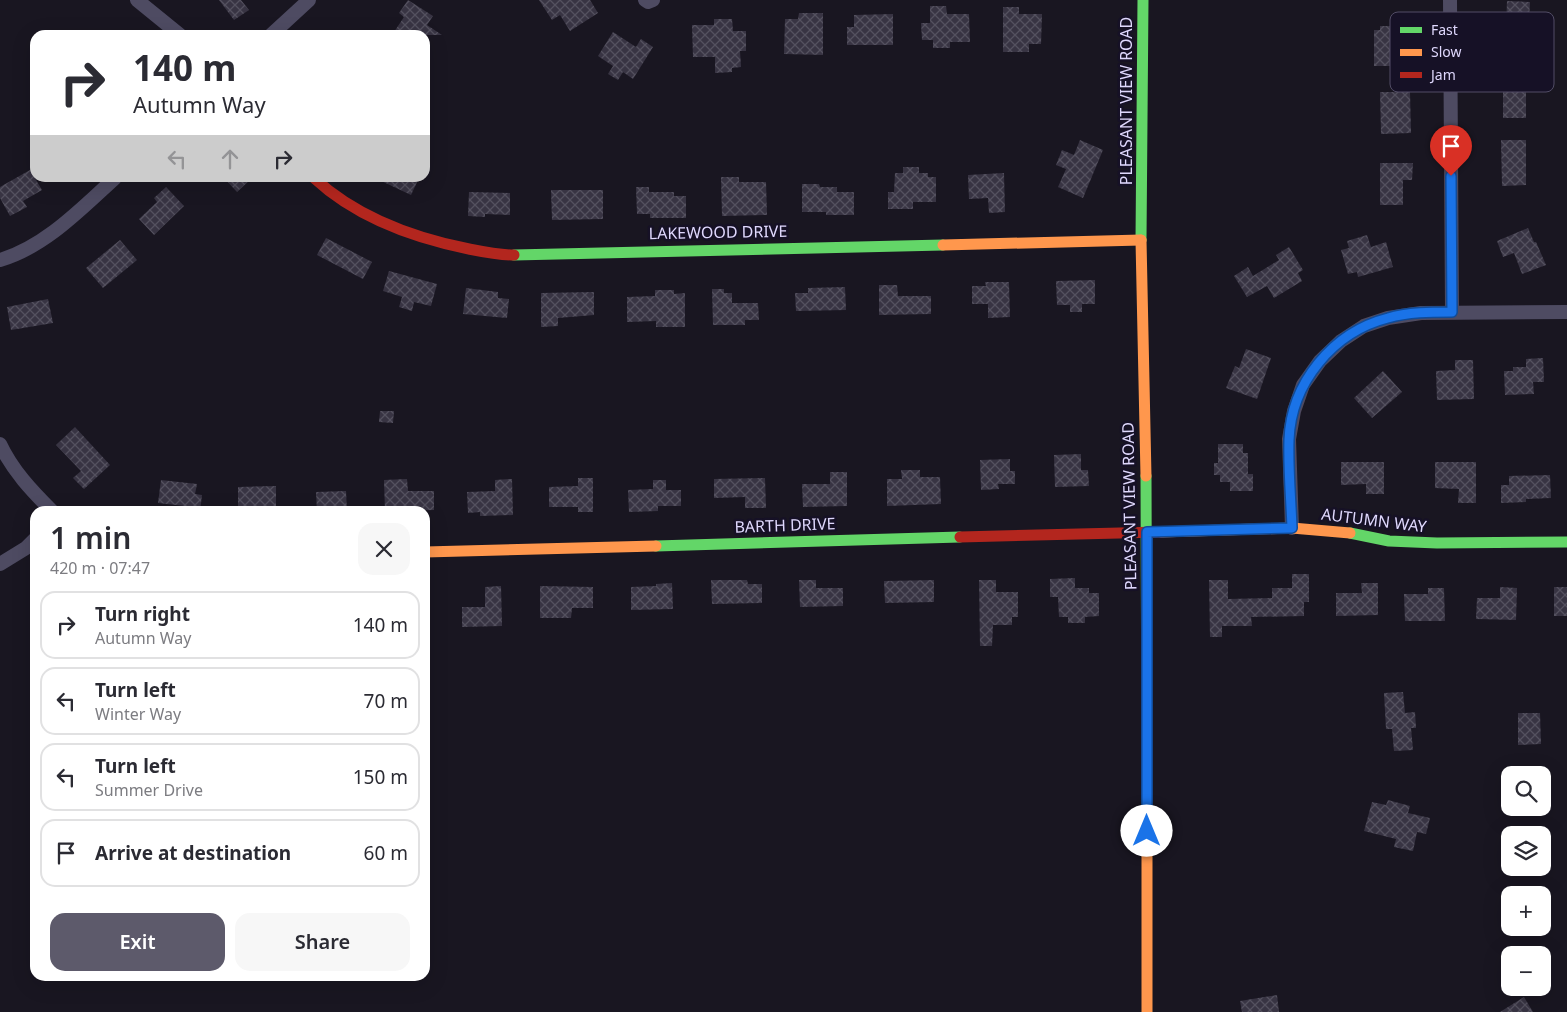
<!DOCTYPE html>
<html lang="en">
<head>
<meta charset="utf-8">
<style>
  body { margin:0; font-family:"Noto Sans",sans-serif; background:#f7f7f7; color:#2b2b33; height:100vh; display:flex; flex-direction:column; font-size:19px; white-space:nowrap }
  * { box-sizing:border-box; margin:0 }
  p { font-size:16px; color:#7c7c81 }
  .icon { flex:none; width:28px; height:28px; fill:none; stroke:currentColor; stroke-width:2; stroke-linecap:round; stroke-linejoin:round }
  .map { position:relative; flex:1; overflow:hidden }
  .panel { position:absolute; left:30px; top:506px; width:400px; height:475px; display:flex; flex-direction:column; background:#fff; border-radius:15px; box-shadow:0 5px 20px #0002 }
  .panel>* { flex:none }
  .hud { position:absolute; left:30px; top:30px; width:400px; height:152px; border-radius:15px; box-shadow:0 5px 20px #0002; background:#fff; color:#2b2b33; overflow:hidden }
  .fabs { position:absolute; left:1501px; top:766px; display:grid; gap:10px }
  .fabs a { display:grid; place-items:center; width:50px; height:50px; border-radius:10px; background:#fff; box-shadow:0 5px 20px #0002; font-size:25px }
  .pin { position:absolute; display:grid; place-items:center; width:42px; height:42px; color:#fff; margin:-51px -21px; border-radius:50% 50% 50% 0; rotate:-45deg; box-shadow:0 0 5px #0007 }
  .pin .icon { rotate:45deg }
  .me { position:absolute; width:55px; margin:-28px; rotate:0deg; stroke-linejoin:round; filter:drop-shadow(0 0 4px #0008) }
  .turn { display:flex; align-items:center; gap:18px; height:105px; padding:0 20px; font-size:22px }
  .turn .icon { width:65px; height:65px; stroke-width:2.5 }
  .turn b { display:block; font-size:35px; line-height:42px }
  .lanes { display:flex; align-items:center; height:48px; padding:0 20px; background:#0003; justify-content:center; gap:25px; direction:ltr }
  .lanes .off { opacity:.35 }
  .round { display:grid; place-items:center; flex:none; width:52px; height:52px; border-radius:15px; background:#f7f7f7 }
  .overview { display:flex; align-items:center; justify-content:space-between; height:85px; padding:0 20px }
  h1 { font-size:30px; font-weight:600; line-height:38px }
  .button { display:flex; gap:10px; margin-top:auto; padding:10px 20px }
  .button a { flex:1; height:58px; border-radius:15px; background:#5d5a6b; color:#fff; font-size:20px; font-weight:600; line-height:58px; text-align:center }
  .button a+a { background:#f7f7f7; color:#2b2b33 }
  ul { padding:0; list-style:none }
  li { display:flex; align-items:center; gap:15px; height:68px; margin:0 10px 8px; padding:0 10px; border:2px solid #e1e1e2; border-radius:15px }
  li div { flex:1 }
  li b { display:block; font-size:19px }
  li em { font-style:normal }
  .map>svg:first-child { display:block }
</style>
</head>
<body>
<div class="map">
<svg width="1567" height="1012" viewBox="0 0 1567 1012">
  <defs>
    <pattern id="building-cross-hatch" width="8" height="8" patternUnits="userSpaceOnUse" patternTransform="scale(1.25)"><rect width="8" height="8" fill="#383443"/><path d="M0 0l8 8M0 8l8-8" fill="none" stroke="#54515f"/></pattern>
  </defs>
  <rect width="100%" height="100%" fill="#191621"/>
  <g fill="url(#building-cross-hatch)">
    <path d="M219,0H241L249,10L234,20Z"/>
    <path d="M408,0L433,16L427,25L442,35H392L404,17L399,13Z"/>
    <path d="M539,0H590L598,13L570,31L560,15L552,20Z"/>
    <path d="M1507,1L1530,2L1528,44L1496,43L1497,27H1506Z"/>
    <path d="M930,6H946L947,14H969L970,42H950V48H933V40H922L921,23H930Z"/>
    <path d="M1003,7H1019V14H1042L1041,44H1029V52H1003Z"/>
    <path d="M799,13H823V55L784,54L785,19H798Z"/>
    <path d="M893,14V45H847V27H854V15Z"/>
    <path d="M714,19H732L733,31H746V51H740L741,67L732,68V72L715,73V57H693L692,25H714Z"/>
    <path d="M1380,26H1412V43H1402V66H1374V30H1380Z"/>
    <path d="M613,32L636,47L641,39L653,47L633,79L623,72L618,80L608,74L613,66L598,56Z"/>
    <rect x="1503" y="70" width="23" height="48"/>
    <path d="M1380,92H1410L1411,133L1381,134Z"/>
    <path d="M1080,140L1103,150L1083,198L1058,187L1066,169L1056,165L1062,150L1074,155Z"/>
    <path d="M1501,140H1526V185L1502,186Z"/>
    <path d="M1380,163H1413L1412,180H1403V205H1380Z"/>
    <path d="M903,167H919V173H928V177H936V202H913V209H888V192H894L895,173H903Z"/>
    <path d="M30,170L42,190L23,201L27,207L10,216L0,198V187Z"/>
    <path d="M1004,173L1005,212L989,213L988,198L969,199L968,175Z"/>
    <path d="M721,177H739V182H766L767,215L722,216Z"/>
    <path d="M224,178H252L237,192Z"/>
    <path d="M375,178H419L411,195Z"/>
    <path d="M802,184H819L820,187H837V192H854V215H826V212H802Z"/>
    <path d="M166,187L184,206L154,235L139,219L157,202L154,198Z"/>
    <path d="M636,187H649V192H674V196H686V218H650V214H637Z"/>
    <path d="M551,190H603V219L552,220Z"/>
    <path d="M469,192L510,193V215L485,214V217L468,216Z"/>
    <path d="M1528,228L1534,242H1536L1546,265L1522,274L1514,253L1503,257L1497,241Z"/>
    <path d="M1367,235L1371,247L1386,242L1393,267L1358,277L1357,272L1348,274L1341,250L1349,248L1347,241Z"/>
    <path d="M326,238L372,262L363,279L317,255Z"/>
    <path d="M120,240L137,260L103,288L86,268Z"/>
    <path d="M1289,247L1303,270L1298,273L1302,281L1274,298L1267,286L1247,297L1234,276L1248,267L1253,276L1279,260L1276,255Z"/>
    <path d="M389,271L437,284L431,306L414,302L412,311L399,307L402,297L383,291Z"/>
    <path d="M1095,280V304H1082V312H1070V305H1057L1056,281Z"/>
    <path d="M985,282H1009L1010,317L988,318V304H972V286H986Z"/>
    <path d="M879,285H897L898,296H931V314L879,315Z"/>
    <path d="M845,287L846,310L796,311L795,293H808V288Z"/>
    <path d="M466,288L498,292V298L509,299L507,318L463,314Z"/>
    <path d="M712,289H724V293H732V303H758L759,320H745V325H713Z"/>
    <path d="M655,290H674V294L685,293V327H656V321L627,322V297L655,296Z"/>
    <path d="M594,292V315L558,318V326L541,327V293Z"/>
    <path d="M48,299L53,323L11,330L7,307Z"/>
    <path d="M1246,349L1271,358L1257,399L1226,388L1235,366L1239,368Z"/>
    <path d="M1543,358L1544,382H1533L1534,394L1505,395L1504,371H1513V367H1526V359Z"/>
    <path d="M1455,360H1473L1474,399L1437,400L1436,371L1455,370Z"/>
    <path d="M1383,371L1402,392L1372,418L1354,398Z"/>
    <path d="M380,411H394L393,423L379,422Z"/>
    <path d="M75,427L110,465L84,489L73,478L81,471L56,445Z"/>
    <path d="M1218,444H1243V453H1248V474H1253V491H1230V482H1220V475H1214V463H1218Z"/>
    <path d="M1081,454V470H1088L1089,486L1055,487L1054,455Z"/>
    <path d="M1010,459V471H1015V484H998L999,489L981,490L980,460Z"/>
    <path d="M1341,462H1384V494H1366V484L1341,485Z"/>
    <path d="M1435,462H1476V503H1458L1459,489L1435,488Z"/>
    <path d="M901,470H920V477H940L941,504L887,506V479H902Z"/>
    <path d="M830,472H847V506L803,507L802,484H830Z"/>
    <path d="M1550,475L1551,498L1526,499V502L1501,503V485H1509V476Z"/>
    <path d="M578,478H593V512H578V507H549V487L578,486Z"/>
    <path d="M765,478L766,508H745V497L714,498V479Z"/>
    <path d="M407,479L408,491H434V510L385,511L384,480Z"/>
    <path d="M512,479L513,515L480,516V512L468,513L467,492L495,491V480Z"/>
    <path d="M161,480L197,484L195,494L202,495L200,511H184L185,506L158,503Z"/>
    <path d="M653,480H666V490H681V506H658V511L629,512L628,490L653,489Z"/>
    <path d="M276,486V506H264V511H247V507H238V487Z"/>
    <path d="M346,491L347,511H317L316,492Z"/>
    <path d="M1292,574H1309V602H1304V616L1251,617L1252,626H1222V637H1210L1209,580H1228V599L1272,598V588H1292Z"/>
    <path d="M1075,578V588H1089V593H1099V616L1085,617V623H1068V617H1059L1058,597H1050V579Z"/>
    <path d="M711,580H747L748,584H762V603L712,604Z"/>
    <path d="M799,580H816V588H843V606L800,607Z"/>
    <path d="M934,580V602L885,603L884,581Z"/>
    <path d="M979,580H996V592H1018V617H1012V625H993L992,646H980Z"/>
    <path d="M672,583L673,609L631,610V587L656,586V584Z"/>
    <path d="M1361,583H1378V615L1336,616V593H1362Z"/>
    <path d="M501,586L502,626L462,627V607H485V587Z"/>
    <path d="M540,586L593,587V608H572L571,618H540Z"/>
    <path d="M1500,587L1517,588L1516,620L1476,619L1477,598H1500Z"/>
    <rect x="1554" y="587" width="13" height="29"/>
    <path d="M1428,588H1444L1445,621H1405L1404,594H1428Z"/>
    <path d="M1403,692L1405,713L1415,712L1416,728H1411L1413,750L1394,751L1392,729H1386L1384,693Z"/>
    <path d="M1518,713H1540L1541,744L1518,745Z"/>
    <path d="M1388,800L1410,806L1408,813L1430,818L1426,834L1417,832L1413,851L1394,847L1396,839L1364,831L1372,802L1386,805Z"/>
    <path d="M1277,995L1279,1012H1242L1240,1001Z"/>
    <path d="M1524,997L1533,1012H1500Z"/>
  </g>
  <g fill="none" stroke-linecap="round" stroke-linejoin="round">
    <g stroke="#4e4b62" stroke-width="14">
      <path d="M137,0L180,35"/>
      <path d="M645,0L648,2L653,0"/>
      <path d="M1450,0L1452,312"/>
      <path d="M271,35L309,0"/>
      <path d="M0,260C45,247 82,208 115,178"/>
      <path d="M0,444C12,470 32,491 52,511"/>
      <path d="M1292,528L1289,439L1294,411L1303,385L1320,361L1341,341L1364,326L1388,318L1421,313L1567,312"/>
      <path d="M0,564L26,548L35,539"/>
    </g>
    <g stroke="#63d668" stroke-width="11">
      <path d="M1141,240L1143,0"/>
      <path d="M514,255L943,245"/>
      <path d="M1146,476L1147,781"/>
      <path d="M1350,533L1389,541L1437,543L1567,542"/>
      <path d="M656,546L960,537"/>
    </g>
    <g stroke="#ff974d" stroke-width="11">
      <path d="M1141,240L1146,476"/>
      <path d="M943,245L1141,240"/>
      <path d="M1161,532L1292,528L1350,533"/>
      <path d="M425,552L656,546"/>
      <path d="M1147,781V1012"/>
    </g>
    <g stroke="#b3261e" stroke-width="11">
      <path d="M314,178C356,217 414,238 469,249C484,252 498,255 514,255"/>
      <path d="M960,537L1161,532"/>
    </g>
  </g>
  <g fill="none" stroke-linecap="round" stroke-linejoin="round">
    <defs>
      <path id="route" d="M1147,831V532L1292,528C1291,499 1288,469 1289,440C1291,383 1333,332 1388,318C1408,312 1431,312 1452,312L1451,176"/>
    </defs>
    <use href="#route" stroke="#114b97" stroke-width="12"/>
    <use href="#route" stroke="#1a73e8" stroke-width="9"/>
  </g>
  <g text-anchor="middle" stroke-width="5" stroke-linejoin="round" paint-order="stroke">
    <g font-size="16" fill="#dfd8fd" stroke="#161126">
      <text transform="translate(1126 101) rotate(-90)" y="6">PLEASANT VIEW ROAD</text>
      <text transform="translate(718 232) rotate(-1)" y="6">LAKEWOOD DRIVE</text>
      <text transform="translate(1129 506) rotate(-91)" y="6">PLEASANT VIEW ROAD</text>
      <text transform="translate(1374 520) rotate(7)" y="6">AUTUMN WAY</text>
      <text transform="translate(785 525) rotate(-2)" y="6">BARTH DRIVE</text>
    </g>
  </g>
  <rect x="1390" y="12" width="164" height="80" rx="8" fill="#161126" stroke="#524d66" stroke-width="1"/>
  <rect x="1400" y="27" width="22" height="6" fill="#63d668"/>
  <rect x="1400" y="49" width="22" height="7" fill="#ff974d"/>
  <rect x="1400" y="72" width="22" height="6" fill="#b3261e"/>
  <g font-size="14" fill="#dfd8fd">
    <text x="1431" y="35">Fast</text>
    <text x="1431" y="57">Slow</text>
    <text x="1431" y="80">Jam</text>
  </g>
</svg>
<div class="fabs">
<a><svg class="icon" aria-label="search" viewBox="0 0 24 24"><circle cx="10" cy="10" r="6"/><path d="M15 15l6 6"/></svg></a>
<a><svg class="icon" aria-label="layers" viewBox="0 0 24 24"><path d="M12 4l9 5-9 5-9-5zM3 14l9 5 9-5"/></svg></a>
<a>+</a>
<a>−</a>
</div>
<div class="pin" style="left:1451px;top:176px;background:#d93025"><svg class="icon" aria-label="arrive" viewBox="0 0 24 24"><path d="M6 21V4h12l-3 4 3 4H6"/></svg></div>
<svg class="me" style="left:1147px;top:831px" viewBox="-20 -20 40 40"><circle r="19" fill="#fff"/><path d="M0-13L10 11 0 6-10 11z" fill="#1a73e8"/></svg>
<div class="hud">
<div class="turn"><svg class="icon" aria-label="right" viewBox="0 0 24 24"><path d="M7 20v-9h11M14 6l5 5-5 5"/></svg><div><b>140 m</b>Autumn Way</div></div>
<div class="lanes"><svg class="icon off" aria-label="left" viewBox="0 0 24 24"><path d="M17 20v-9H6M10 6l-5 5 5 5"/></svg><svg class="icon off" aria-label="ahead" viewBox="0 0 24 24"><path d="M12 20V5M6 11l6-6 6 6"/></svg><svg class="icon" aria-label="right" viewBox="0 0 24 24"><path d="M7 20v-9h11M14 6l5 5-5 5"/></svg></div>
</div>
<section class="panel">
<div class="overview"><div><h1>1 min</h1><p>420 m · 07:47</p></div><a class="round"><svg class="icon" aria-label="close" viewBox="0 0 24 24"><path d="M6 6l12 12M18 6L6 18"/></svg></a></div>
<ul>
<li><svg class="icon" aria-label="right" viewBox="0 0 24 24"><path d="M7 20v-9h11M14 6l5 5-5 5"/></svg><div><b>Turn right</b><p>Autumn Way</p></div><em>140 m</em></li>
<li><svg class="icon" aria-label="left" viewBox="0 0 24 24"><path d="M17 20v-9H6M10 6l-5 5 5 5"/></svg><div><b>Turn left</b><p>Winter Way</p></div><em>70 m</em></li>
<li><svg class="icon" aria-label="left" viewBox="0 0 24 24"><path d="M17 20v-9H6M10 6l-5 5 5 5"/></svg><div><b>Turn left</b><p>Summer Drive</p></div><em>150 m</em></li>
<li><svg class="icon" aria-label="arrive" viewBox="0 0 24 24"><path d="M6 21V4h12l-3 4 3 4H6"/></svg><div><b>Arrive at destination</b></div><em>60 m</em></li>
</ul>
<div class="button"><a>Exit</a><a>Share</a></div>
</section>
</div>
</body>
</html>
